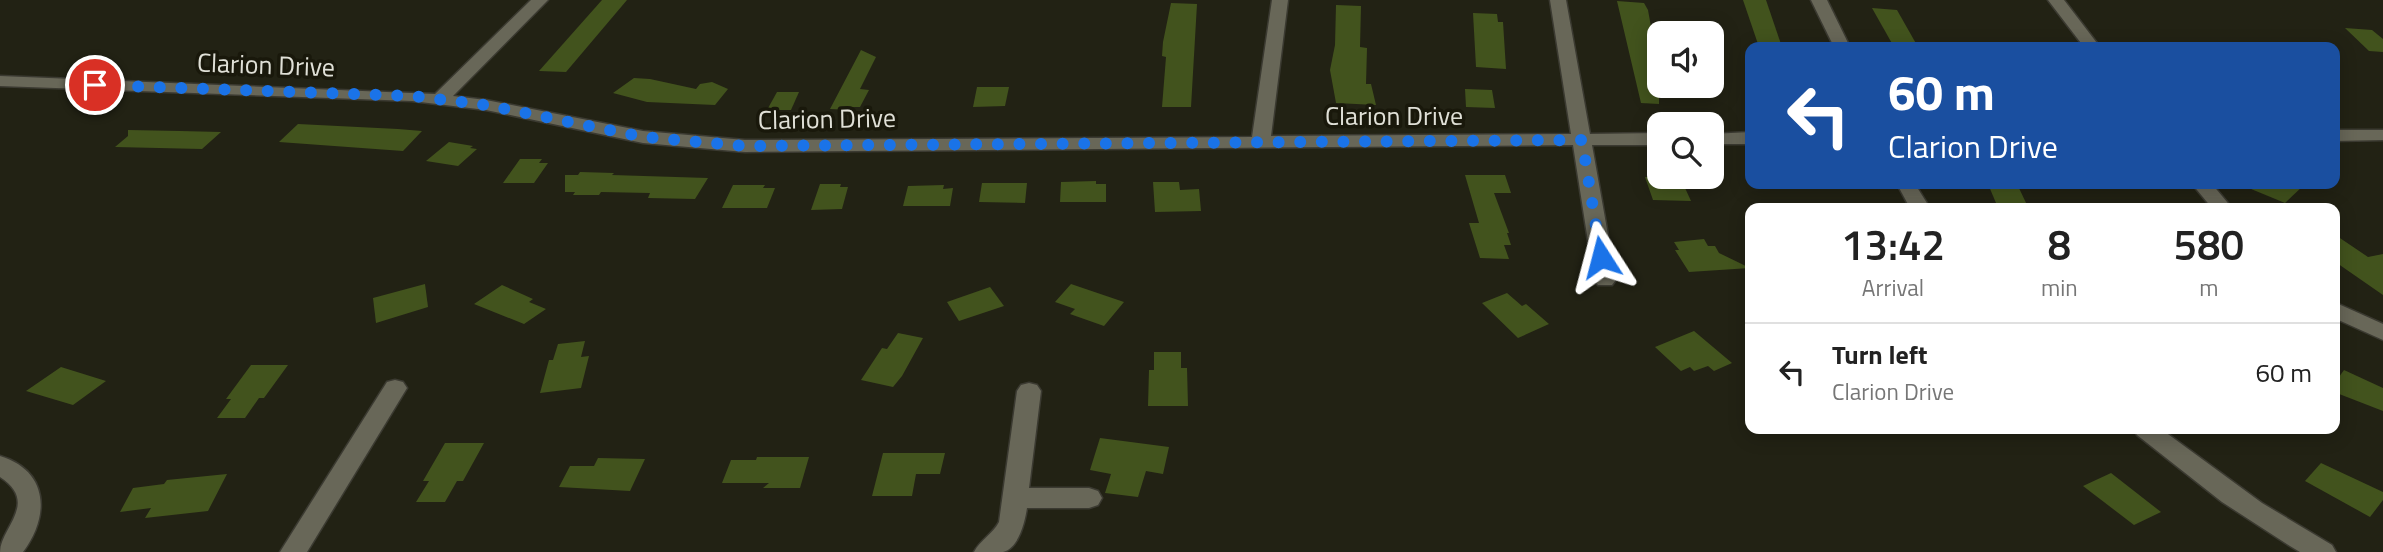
<!DOCTYPE html>
<html lang="en">
<head>
<meta charset="utf-8">
<style>
  body { margin:0; font-family:"Titillium Web",sans-serif; background:#f2f2f2; color:#222; height:100vh; display:flex; flex-direction:column; font-size:26px; white-space:nowrap }
  * { box-sizing:border-box; margin:0 }
  p { font-size:23px; color:#767676 }
  .icon { flex:none; width:38px; height:38px; fill:none; stroke:currentColor; stroke-width:2; stroke-linecap:round; stroke-linejoin:round }
  .map { position:relative; flex:1; overflow:hidden }
  .panel { position:absolute; left:1745px; top:203px; width:595px; height:231px; display:flex; flex-direction:column; background:#fff; border-radius:14px; box-shadow:0 4px 18px #0003 }
  .panel>* { flex:none }
  .top-card { position:absolute; left:1745px; top:42px; width:595px; height:147px; border-radius:14px; box-shadow:0 4px 18px #0003; background:#1a4fa0; color:#fff; overflow:hidden }
  .controls { position:absolute; left:1647px; top:21px; display:grid; gap:14px }
  .controls a { display:grid; place-items:center; width:77px; height:77px; border-radius:14px; background:#fff; box-shadow:0 4px 18px #0003; font-size:35px }
  .pin { position:absolute; display:grid; place-items:center; width:60px; height:60px; color:#fff; margin:-30px; border:4px solid #fff; border-radius:50%; box-shadow:0 2px 7px #0007 }
  .me { position:absolute; width:77px; margin:-38px; rotate:351deg; stroke-linejoin:round; filter:drop-shadow(0 0 5px #0008) }
  .turn { display:flex; align-items:center; gap:24px; height:147px; padding:0 28px; font-size:32px }
  .turn .icon { width:91px; height:91px; stroke-width:2.5 }
  .turn b { display:block; font-size:49px; line-height:60px }
  .eta { display:flex; justify-content:space-evenly; align-items:center; height:119px; text-align:center }
  .eta b { font-size:42px; font-weight:600; line-height:49px }
  ul { padding:0; list-style:none }
  li { display:flex; align-items:center; gap:21px; height:98px; padding:0 28px; border-top:2px solid #e0e0e0 }
  li div { flex:1 }
  li b { display:block; font-size:26px }
  li em { font-style:normal }
  .map>svg:first-child { display:block }
</style>
</head>
<body>
<div class="map">
<svg width="2383" height="552" viewBox="0 0 2383 552">
  <rect width="100%" height="100%" fill="#222214"/>
  <g fill="#42531d">
    <path d="M602,0H627L566,72L539,71Z"/>
    <path d="M1743,0H1766L1782,47H1759Z"/>
    <path d="M1617,1L1644,3L1648,10L1653,38L1659,39V104L1641,103Z"/>
    <path d="M1171,3L1197,4L1191,107H1162L1166,57L1162,56L1163,42Z"/>
    <path d="M1336,5L1361,6L1360,47L1367,48L1366,84H1371L1376,105L1336,103L1330,70L1335,45Z"/>
    <path d="M1872,8L1897,10L1918,47H1894Z"/>
    <path d="M1473,13L1497,14L1498,22H1503L1506,69L1476,67Z"/>
    <path d="M2345,28L2372,30L2383,39V52L2369,51Z"/>
    <path d="M861,50L876,57L860,89L869,90L860,107H853L851,110L830,109Z"/>
    <path d="M634,78L650,79L696,89L700,84L712,82L728,89L715,105L647,102L613,93Z"/>
    <path d="M977,87H1009L1005,106L973,107Z"/>
    <path d="M1465,89L1492,90L1495,108L1466,107Z"/>
    <path d="M777,92H799L791,110H767Z"/>
    <path d="M298,124L398,129L422,131L403,151L279,142Z"/>
    <path d="M128,130L180,131L221,132L202,149L115,147L128,136Z"/>
    <path d="M449,142L473,146L470,148L477,149L458,166L426,161Z"/>
    <path d="M520,159H542L539,163H548L534,183H503Z"/>
    <path d="M580,172L614,173L612,175L708,178L695,199L648,198L650,193L601,192L599,195H573L575,192H565V175H578Z"/>
    <path d="M1465,175H1505L1511,193H1494L1509,233H1507L1511,245H1504L1509,259L1480,258L1469,223H1479Z"/>
    <path d="M1645,177H1680L1691,201L1653,200Z"/>
    <path d="M1096,181V184H1106V202H1060L1061,182Z"/>
    <path d="M1153,182H1179L1180,190L1199,189L1201,211L1155,212Z"/>
    <path d="M982,183H1027L1025,203L979,202Z"/>
    <path d="M820,184H841L840,187H848L842,209L811,210Z"/>
    <path d="M1988,184H2017L2028,207L1996,203Z"/>
    <path d="M2239,184H2305L2285,203Z"/>
    <path d="M733,185H765L763,188H775L767,208H722Z"/>
    <path d="M944,185L943,189L953,188L950,206H903L908,186Z"/>
    <path d="M2334,234L2368,257L2383,254V295L2334,261Z"/>
    <path d="M1704,239L1708,246H1715L1719,253L1750,268L1689,272L1675,250H1679L1674,242Z"/>
    <path d="M425,284L428,307L376,323L373,298Z"/>
    <path d="M1071,284L1124,302L1104,326L1070,314L1075,309L1055,302Z"/>
    <path d="M502,285L533,299L529,302L546,309L524,324L474,304Z"/>
    <path d="M990,287L1004,306L959,321L947,302Z"/>
    <path d="M1507,293L1522,306L1526,304L1549,324L1518,338L1482,303Z"/>
    <path d="M1694,331L1732,363L1714,371L1708,366L1694,371L1690,367L1681,371L1655,347Z"/>
    <path d="M898,333L923,338L902,376L893,387L861,380L882,348L887,349Z"/>
    <path d="M585,341L581,357L589,356L581,388L540,393L549,360H553L558,344Z"/>
    <path d="M1154,352H1181V368H1187L1188,406H1148L1149,370H1154Z"/>
    <path d="M251,365H288L264,398H259L245,418H217L231,399H226Z"/>
    <path d="M61,367L106,381L73,405L26,391Z"/>
    <path d="M2344,370L2383,388V411L2334,392V384Z"/>
    <path d="M1100,438L1169,447L1163,474L1146,471L1138,497L1105,493L1111,474L1090,470Z"/>
    <path d="M445,443H484L463,481H457L445,502H416L429,481H423Z"/>
    <path d="M883,453H945L940,474H916L912,496H872Z"/>
    <path d="M757,457H809L800,488H763L769,483H722L731,460H756Z"/>
    <path d="M598,458L645,459L630,491L559,487L570,466H594Z"/>
    <path d="M2321,463L2383,492V500L2370,517L2305,481Z"/>
    <path d="M2111,473L2161,512L2134,525L2083,486Z"/>
    <path d="M227,474L208,511L145,518L151,508L120,512L133,488L164,484L167,480Z"/>
  </g>
  <g fill="none" stroke-linecap="round" stroke-linejoin="round">
    <defs>
      <g id="minor">
        <path d="M531,0H548L453,96L486,100L643,131L745,140L1252,137L1272,0H1288L1271,136L1571,134L1550,0H1566L1590,134L1659,133V145H1592L1616,280L1612,285H1598L1594,280L1573,145L745,152L643,143L486,110L412,101L0,86V76L435,94Z"/>
        <path d="M1811,0H1827L1850,47H1834Z"/>
        <path d="M2048,0H2064L2100,47H2084Z"/>
        <path d="M2334,130H2383V140L2334,141Z"/>
        <path d="M1750,132V144H1712V134Z"/>
        <path d="M1897,184H1915L1930,208H1910Z"/>
        <path d="M2192,184H2212L2232,208H2212Z"/>
        <path d="M2334,302L2383,324V340L2334,318Z"/>
        <path d="M395,380L403,382L407,388L307,552H280L387,382Z"/>
        <path d="M1029,383L1037,385L1041,391L1029,488H1089L1098,491L1102,498L1098,505L1089,508H1027C1025,521 1019,548 1003,552C994,552 983,552 974,552C980,540 993,534 999,522L1017,391L1021,385Z"/>
        <path d="M2133,429H2161L2262,503L2332,545L2336,552H2300L2290,546L2222,502L2137,435Z"/>
        <path d="M0,456C49,471 50,516 23,552H0C0,528 40,503 0,477Z"/>
      </g>
    </defs>
    <use href="#minor" stroke="#3b3a31" stroke-width="3"/>
    <use href="#minor" fill="#686758" fill-rule="evenodd"/>
  </g>
  <g fill="none" stroke-linecap="round" stroke-linejoin="round">
    <path stroke="#1a73e8" stroke-width="12" stroke-dasharray="0 21.6" d="M95,85L412,96L486,105L643,137L745,146L1582,140L1601,257"/>
  </g>
  <g text-anchor="middle" stroke-width="7" stroke-linejoin="round" paint-order="stroke">
    <g font-size="26" fill="#e0e0d7" stroke="#19180b">
      <text transform="translate(266 65) rotate(2)" y="9">Clarion Drive</text>
      <text x="1394" y="125">Clarion Drive</text>
      <text transform="translate(827 119) rotate(-1)" y="9">Clarion Drive</text>
    </g>
  </g>
</svg>
<div class="controls">
<a><svg class="icon" aria-label="sound" viewBox="0 0 24 24"><path d="M4 9h4l5-4v14l-5-4H4zM17 9q2 3 0 6"/></svg></a>
<a><svg class="icon" aria-label="search" viewBox="0 0 24 24"><circle cx="10" cy="10" r="6"/><path d="M15 15l6 6"/></svg></a>
</div>
<div class="pin" style="left:95px;top:85px;background:#d93025"><svg class="icon" aria-label="arrive" viewBox="0 0 24 24"><path d="M6 21V4h12l-3 4 3 4H6"/></svg></div>
<svg class="me" style="left:1601px;top:257px" viewBox="-20 -20 40 40"><path d="M0-17L14 15 0 8-14 15z" fill="#1a73e8" stroke="#fff" stroke-width="4"/></svg>
<div class="top-card">
<div class="turn"><svg class="icon" aria-label="left" viewBox="0 0 24 24"><path d="M17 20v-9H6M10 6l-5 5 5 5"/></svg><div><b>60 m</b>Clarion Drive</div></div>
</div>
<section class="panel">
<div class="eta">
<div><b>13:42</b><p>Arrival</p></div>
<div><b>8</b><p>min</p></div>
<div><b>580</b><p>m</p></div>
</div>
<ul>
<li><svg class="icon" aria-label="left" viewBox="0 0 24 24"><path d="M17 20v-9H6M10 6l-5 5 5 5"/></svg><div><b>Turn left</b><p>Clarion Drive</p></div><em>60 m</em></li>
</ul>
</section>
</div>
</body>
</html>
